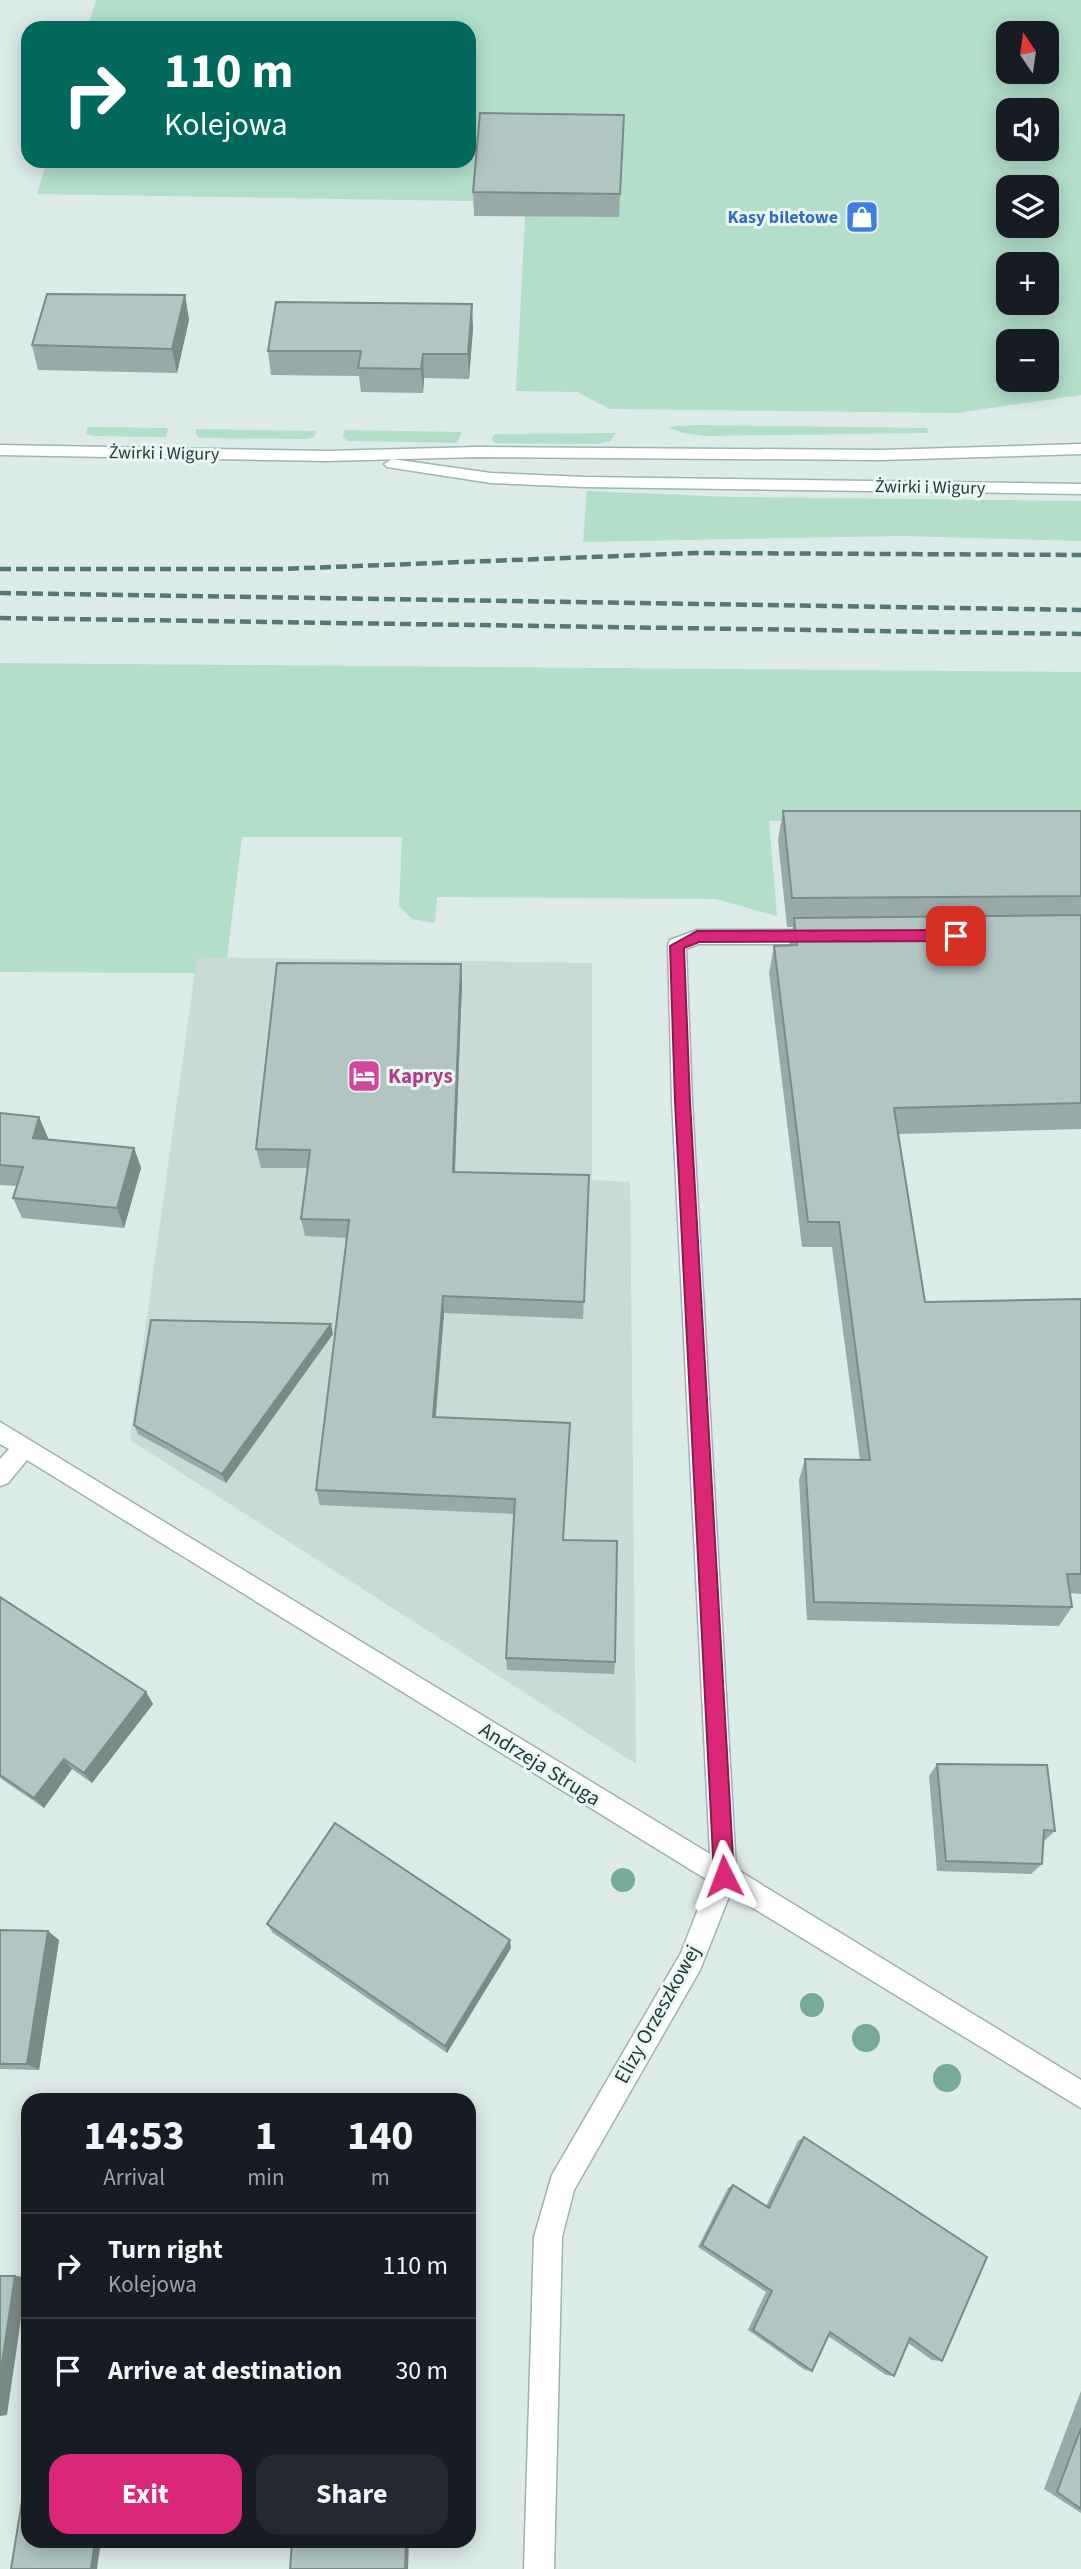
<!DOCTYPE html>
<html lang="en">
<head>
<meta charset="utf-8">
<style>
  body { margin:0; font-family:"Source Sans 3",sans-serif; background:#242831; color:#f1f3f6; height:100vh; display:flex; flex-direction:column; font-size:26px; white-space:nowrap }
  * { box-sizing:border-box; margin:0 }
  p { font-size:23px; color:#9ea1a6 }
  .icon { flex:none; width:38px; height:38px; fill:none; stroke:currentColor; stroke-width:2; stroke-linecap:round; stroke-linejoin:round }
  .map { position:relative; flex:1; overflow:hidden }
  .sheet { position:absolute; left:21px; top:2093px; width:455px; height:455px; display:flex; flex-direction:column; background:#171b24; border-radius:21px; box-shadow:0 4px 18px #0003 }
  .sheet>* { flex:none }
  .top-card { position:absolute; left:21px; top:21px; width:455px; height:147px; border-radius:21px; box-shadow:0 4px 18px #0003; background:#00695c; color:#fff; overflow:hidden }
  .needle { width:46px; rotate:347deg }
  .fabs { position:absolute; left:996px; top:21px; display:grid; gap:14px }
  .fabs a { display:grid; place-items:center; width:63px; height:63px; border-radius:14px; background:#171b24; box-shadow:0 4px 18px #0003; font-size:35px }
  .pin { position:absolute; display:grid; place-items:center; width:60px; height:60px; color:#fff; margin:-30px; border-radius:14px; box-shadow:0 4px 10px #0006 }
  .me { position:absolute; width:77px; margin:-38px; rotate:357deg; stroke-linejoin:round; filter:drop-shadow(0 0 5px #0008) }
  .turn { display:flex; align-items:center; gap:24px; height:147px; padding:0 28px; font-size:32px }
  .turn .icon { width:91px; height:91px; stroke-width:2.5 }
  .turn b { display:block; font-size:49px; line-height:60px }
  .eta { display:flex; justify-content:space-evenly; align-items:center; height:119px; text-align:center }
  .eta b { font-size:42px; font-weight:700; line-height:49px }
  .button { display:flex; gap:14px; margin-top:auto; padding:14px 28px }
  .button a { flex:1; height:80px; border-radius:21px; background:#db2777; color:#fff; font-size:28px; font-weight:700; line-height:80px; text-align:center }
  .button a+a { background:#242831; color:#f1f3f6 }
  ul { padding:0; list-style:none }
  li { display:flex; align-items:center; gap:21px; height:105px; padding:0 28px; border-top:2px solid #363941 }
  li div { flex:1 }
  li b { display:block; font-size:26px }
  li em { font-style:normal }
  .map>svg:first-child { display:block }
</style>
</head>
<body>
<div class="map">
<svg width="1081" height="2569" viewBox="0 0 1081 2569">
  <rect width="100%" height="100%" fill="#dceae8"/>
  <path fill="#cadad7" d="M197,957L592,963V1180L630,1182L636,1764L130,1440Z"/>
  <g fill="#b2deca" fill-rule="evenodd">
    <path d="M96,0H1081V395L956,413L610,409L577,392L516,391L526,202L37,194L47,161H469V28H88ZM1008,33H1046V72H1008ZM1008,110H1046V149H1008ZM1008,187H1046V226H1008ZM1008,264H1046V303H1008ZM1008,341H1046V380H1008Z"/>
    <path d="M695,425L927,428L928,433L706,436L682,433L668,427Z"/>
    <path d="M88,427L168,428L166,437H161L92,436L86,434Z"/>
    <path d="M196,429H197L316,431L315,436L309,439L200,438L196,435Z"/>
    <path d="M344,430L462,432L457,443L347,441L343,437Z"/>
    <path d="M616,433L610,441L597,444L495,443L491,438L495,434Z"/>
    <path d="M587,491L732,497L1081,501V541L901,536L583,542Z"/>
    <path d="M0,663L1081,672V821H769L777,916L716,899L437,897L435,923L412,919L399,906L402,837H242L227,958L198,957L195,973L0,972Z"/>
  </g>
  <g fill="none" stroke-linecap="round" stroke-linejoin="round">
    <defs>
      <path id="street" d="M697,930H819L828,937L819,944H698L686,949L692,1101L736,1869L1081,2080V2108L730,1894L700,1970L574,2190L562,2237L554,2569H524L534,2237L552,2175L681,1953L709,1881L27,1460L8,1483L0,1486V1459L9,1449L0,1444V1422L710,1854L672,1101L668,945L670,940Z"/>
      <g id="secondary">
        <path d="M1081,444V454L880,460L477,457L328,461L0,455V445L328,451L477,447L880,450Z"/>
        <path d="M392,459L491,473L584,477L1081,484V494L584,487L491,483L387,467L384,464Z"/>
      </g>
    </defs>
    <use href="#street" stroke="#9fb2b0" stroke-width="3"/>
    <use href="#secondary" stroke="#9ab7b5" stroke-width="3"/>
    <use href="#street" fill="#fff" fill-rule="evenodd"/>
    <use href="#secondary" fill="#fff" fill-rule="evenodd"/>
    <g stroke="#567677" stroke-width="4.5" stroke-dasharray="11 5" stroke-linecap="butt">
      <path d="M0,569H280L696,553L1081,555"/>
      <path d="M0,593L1081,610"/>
      <path d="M0,618L1081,634"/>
    </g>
  </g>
  <g fill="#76aa9a">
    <circle cx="623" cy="1880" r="12"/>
    <circle cx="812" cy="2005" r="12"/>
    <circle cx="866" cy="2038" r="14"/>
    <circle cx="947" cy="2078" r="14"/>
  </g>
  <g fill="#98a9a7">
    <path d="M624,115L619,217L474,216L473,192Z"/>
    <path d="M185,295L189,320L177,373L38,370L32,345Z"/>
    <path d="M473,328L469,379L424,378L423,393L361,392L359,376L271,375L268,351Z"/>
    <path d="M783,811H1081V1129L898,1134L925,1302L1081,1299V1594L1070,1593L1072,1607L1059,1626L807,1620L799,1480L805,1459L860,1460L832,1247H802L769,973L774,946L789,945L793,927H787L778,840Z"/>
    <path d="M461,964L462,983L455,1172L589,1175L583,1319L444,1313L436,1417L564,1540L615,1662L614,1674L507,1670L506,1658L514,1514L320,1505L316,1490L347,1238L305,1236L301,1219L308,1168H261L256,1149Z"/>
    <path d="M0,1113L39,1117L48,1138L47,1139L134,1148L141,1168L124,1228L22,1218L13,1198L17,1186L0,1185Z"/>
    <path d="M333,1334L226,1483L138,1434L134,1425Z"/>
    <path d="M0,1597L146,1692L153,1704L92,1783L72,1769L44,1808L0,1778Z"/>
    <path d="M937,1764L1055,1831L1043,1842L1042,1864L1031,1874L937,1871L929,1776Z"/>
    <path d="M267,1924L511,1948L447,2053L273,1933Z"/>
    <path d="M0,1930L59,1940L39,2070L0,2069Z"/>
    <path d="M804,2137L942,2361L932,2360L908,2343L894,2376L886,2375L828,2336L812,2371L805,2370L748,2330L766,2292L698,2247L728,2188L733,2185L766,2206L798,2141Z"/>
    <path d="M1081,2391V2513L1044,2489Z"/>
  </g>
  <g fill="#7c8a88">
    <path d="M185,295L189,320L177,373L172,349Z"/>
    <path d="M472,304L473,328L469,379L468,354Z"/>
    <path d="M423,354L424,378L423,393L421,369Z"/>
    <path d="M461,964L462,983L454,1190L453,1172Z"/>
    <path d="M39,1117L48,1138L41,1159L33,1138Z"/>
    <path d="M134,1148L141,1168L124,1228L117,1208Z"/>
    <path d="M443,1296L444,1313L434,1432L433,1417Z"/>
    <path d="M331,1324L333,1334L226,1483L222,1474Z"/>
    <path d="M146,1692L153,1704L92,1783L84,1773Z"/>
    <path d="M64,1759L72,1769L44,1808L34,1798Z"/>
    <path d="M48,1931L59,1940L39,2070L27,2064Z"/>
    <path d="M510,1940L511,1948L447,2053L445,2046Z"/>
    <path d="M15,2276L27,2277L7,2415L0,2416V2376Z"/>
    <path d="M95,2541H101L97,2569H91Z"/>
    <path d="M406,2541H409L408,2569H405Z"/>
  </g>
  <g fill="#b1c5c2" stroke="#7c8a88" stroke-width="2">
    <path d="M480,113L624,115L620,194L473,192Z"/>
    <path d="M47,294L185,295L172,349L32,345Z"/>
    <path d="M276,302L472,304L468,354H423L421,369L358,368L361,351H268Z"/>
    <path d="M783,811H1081V896L792,898Z"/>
    <path d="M1081,915V1103L894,1108L925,1302L1081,1299V1574H1067L1072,1607L814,1602L805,1459L870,1460L839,1222H808L774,946L797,945L794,918Z"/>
    <path d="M277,963L461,964L453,1172L589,1175L584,1302L443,1296L433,1417L570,1423L563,1540L617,1541L615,1662L506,1658L515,1499L316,1490L349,1220L301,1219L310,1150L256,1149Z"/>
    <path d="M0,1113L39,1117L33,1138L134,1148L117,1208L13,1198L23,1167L0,1165Z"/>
    <path d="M151,1320L331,1324L222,1474L134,1425Z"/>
    <path d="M0,1597L146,1692L84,1773L64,1759L34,1798L0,1775Z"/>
    <path d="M937,1764L1047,1765L1055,1831L1044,1830L1042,1864L946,1861Z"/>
    <path d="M335,1823L510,1940L445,2046L267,1924Z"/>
    <path d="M0,1930L48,1931L27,2064H0Z"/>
    <path d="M804,2137L987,2257L942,2361L910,2338L894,2376L830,2332L812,2371L753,2330L772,2291L702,2245L733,2185L769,2208Z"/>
    <path d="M0,2276H15L0,2376Z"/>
    <path d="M1081,2428V2509L1057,2492Z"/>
    <path d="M22,2501H28V2541H95L91,2569H11Z"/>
    <path d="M292,2541H406L405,2569H290Z"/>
  </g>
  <path fill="#db2777" stroke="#8e194d" stroke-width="2" d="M956,930L963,936L956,941L699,942L684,948L690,1101L734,1876L731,1883L724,1886L717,1883L714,1876L675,1101L670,946L697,931Z"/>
  <defs>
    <symbol id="shop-square" viewBox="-11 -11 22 22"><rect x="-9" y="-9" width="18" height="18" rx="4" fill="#3f7fe0" stroke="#ecf7f4"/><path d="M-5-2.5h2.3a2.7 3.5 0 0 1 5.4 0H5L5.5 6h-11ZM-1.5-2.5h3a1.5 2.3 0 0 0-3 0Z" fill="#fff"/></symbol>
    <symbol id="hotel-square" viewBox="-11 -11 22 22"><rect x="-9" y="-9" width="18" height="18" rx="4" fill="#d1479c" stroke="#ecf7f4"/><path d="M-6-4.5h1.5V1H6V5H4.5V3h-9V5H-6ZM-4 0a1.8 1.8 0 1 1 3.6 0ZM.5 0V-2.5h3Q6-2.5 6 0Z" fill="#fff"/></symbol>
  </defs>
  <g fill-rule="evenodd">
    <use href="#shop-square" x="843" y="198" width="38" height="38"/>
    <use href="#hotel-square" x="345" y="1057" width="38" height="38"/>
  </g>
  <g text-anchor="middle" stroke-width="6" stroke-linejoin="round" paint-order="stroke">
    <g font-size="18" font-weight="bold" fill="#366cbe" stroke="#ecf7f4" text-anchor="end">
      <text x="838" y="223">Kasy biletowe</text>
    </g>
    <g font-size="18" fill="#1d3a3a" stroke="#ecf7f4">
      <text transform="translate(164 453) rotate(1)" y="6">Żwirki i Wigury</text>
      <text transform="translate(930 487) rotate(1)" y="6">Żwirki i Wigury</text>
    </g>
    <g font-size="21" font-weight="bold" fill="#b23c85" stroke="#ecf7f4" text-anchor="start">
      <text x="388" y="1083">Kaprys</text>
    </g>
    <g font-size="21" fill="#1d3a3a" stroke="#ecf7f4">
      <text transform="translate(540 1764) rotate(32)" y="7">Andrzeja Struga</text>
      <text transform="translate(657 2014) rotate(-61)" y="7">Elizy Orzeszkowej</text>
    </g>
  </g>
</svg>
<div class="fabs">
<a><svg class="needle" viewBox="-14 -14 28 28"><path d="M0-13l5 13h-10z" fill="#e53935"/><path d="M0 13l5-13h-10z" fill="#9ea1a6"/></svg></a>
<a><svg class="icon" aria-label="sound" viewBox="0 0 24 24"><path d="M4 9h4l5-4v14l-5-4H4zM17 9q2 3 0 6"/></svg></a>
<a><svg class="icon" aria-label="layers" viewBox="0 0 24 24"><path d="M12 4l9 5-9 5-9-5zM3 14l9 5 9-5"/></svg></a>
<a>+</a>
<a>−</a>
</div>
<div class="pin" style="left:956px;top:936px;background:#d93025"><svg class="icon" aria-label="arrive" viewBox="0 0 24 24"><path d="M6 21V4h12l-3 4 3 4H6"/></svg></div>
<svg class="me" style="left:724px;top:1876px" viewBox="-20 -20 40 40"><path d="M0-17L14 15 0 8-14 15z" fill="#db2777" stroke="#fff" stroke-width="4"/></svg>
<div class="top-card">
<div class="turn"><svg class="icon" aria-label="right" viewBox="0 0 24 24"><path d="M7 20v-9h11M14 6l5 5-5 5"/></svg><div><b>110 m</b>Kolejowa</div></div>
</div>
<section class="sheet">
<div class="eta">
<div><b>14:53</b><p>Arrival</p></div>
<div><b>1</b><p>min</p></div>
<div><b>140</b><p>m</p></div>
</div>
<ul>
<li><svg class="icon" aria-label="right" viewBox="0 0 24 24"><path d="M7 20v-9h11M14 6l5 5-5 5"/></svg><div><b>Turn right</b><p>Kolejowa</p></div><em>110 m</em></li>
<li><svg class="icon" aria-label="arrive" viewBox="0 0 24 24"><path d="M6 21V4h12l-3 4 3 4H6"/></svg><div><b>Arrive at destination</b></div><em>30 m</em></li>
</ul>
<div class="button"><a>Exit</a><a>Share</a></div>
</section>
</div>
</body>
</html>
